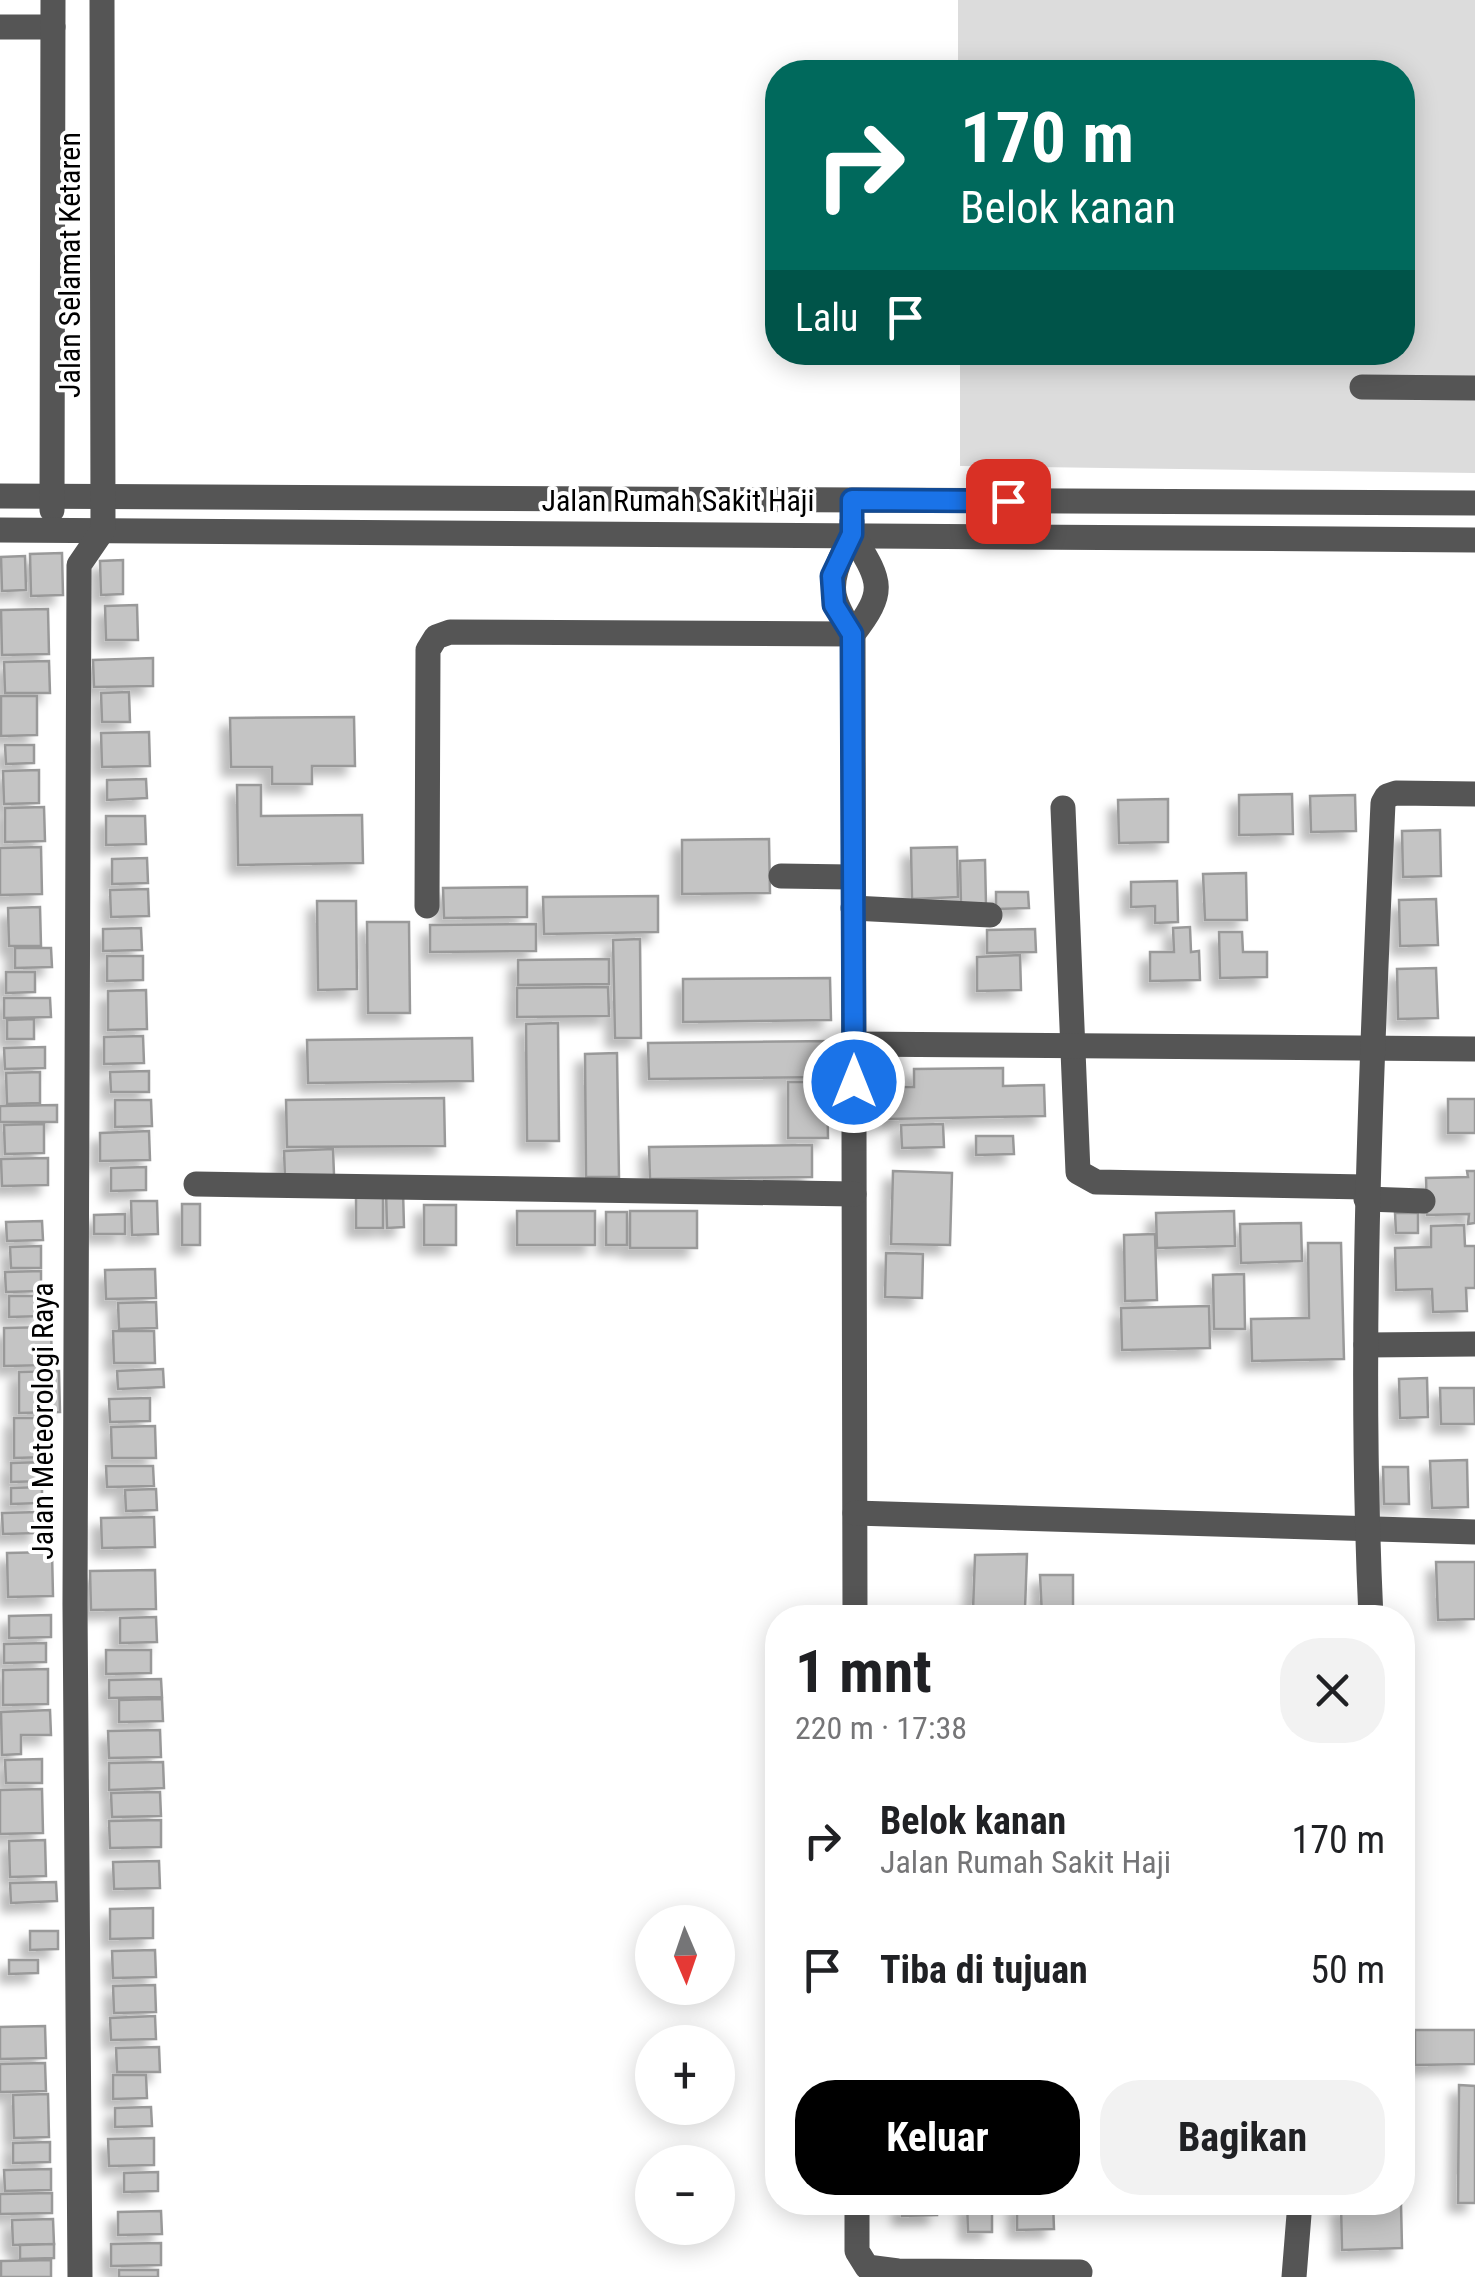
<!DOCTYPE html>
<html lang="id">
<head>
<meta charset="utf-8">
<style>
  body { margin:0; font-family:"Roboto Condensed",sans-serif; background:#f2f2f2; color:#202124; height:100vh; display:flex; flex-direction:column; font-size:38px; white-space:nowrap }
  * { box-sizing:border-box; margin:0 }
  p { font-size:32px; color:#757577 }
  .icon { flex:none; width:55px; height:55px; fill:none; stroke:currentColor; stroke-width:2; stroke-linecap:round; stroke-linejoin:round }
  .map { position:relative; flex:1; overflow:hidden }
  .sheet { position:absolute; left:765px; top:1605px; width:650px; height:610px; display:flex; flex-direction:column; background:#fff; border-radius:40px; box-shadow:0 5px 25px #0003 }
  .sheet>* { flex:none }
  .banner { position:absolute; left:765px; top:60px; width:650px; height:305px; border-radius:40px; box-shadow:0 5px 25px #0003; background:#00695c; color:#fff; overflow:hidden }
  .needle { width:65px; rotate:178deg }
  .fabs { position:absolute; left:635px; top:1905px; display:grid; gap:20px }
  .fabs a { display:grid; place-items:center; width:100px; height:100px; border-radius:50%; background:#fff; box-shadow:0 5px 25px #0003; font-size:50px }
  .pin { position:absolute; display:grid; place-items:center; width:85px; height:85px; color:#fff; margin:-42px; border-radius:20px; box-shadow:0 5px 15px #0006 }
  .me { position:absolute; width:110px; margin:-55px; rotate:0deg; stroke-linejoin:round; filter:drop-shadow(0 0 8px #0008) }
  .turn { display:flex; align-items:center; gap:35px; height:210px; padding:0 30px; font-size:45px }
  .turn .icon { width:130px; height:130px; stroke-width:2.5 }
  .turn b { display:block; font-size:70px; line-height:85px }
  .then { display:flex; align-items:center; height:95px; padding:0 30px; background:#0003; gap:20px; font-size:38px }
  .round { display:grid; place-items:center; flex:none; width:105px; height:105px; border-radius:40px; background:#f2f2f2 }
  .head { display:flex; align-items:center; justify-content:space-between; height:170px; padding:0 30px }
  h1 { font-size:60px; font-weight:700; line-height:75px }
  .action { display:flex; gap:20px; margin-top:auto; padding:20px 30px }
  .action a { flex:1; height:115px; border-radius:40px; background:#000; color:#fff; font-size:40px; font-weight:700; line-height:115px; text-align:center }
  .action a+a { background:#f2f2f2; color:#202124 }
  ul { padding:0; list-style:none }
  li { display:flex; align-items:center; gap:30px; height:130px; padding:0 30px }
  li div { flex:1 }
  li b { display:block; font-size:38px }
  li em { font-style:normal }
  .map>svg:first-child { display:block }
</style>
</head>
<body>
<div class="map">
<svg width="1475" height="2277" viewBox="0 0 1475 2277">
  <defs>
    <filter id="shadow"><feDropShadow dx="-9" dy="9" stdDeviation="5" flood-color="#0004"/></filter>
  </defs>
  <rect width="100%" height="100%" fill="#fff"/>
  <path fill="#dcdcdc" d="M958,0H1475V473L960,466V353L1402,352V72H958Z"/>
  <g fill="#c4c4c4" stroke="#999" stroke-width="2.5" filter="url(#shadow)">
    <path d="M62,553L63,595L31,596L30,554Z"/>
    <path d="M25,556L26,590L2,591L1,557Z"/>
    <path d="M123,560V594L101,595L100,561Z"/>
    <path d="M137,605L138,640H106L105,606Z"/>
    <path d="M48,609L49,654L2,655L1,610Z"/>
    <path d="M153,658V686L94,687L93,660Z"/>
    <path d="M49,661L50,693H5L4,662Z"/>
    <path d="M129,692L130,722H102L101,693Z"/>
    <path d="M1,696H37V735L1,736Z"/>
    <path d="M354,717L355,766H312V784H272V767H231L230,718Z"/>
    <path d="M149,732L150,766L102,767L101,733Z"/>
    <path d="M5,745H34V763L6,764Z"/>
    <path d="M39,770V803L4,804L3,771Z"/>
    <path d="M146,779L147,798L107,800V780Z"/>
    <path d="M237,785H261V816L362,815L363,863L238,865Z"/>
    <path d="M1292,794L1293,834L1239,835V795Z"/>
    <path d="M1355,795L1356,831L1311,832L1310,796Z"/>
    <path d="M1168,799V842L1119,843L1118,800Z"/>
    <path d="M44,807L45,841L5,842V808Z"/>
    <path d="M106,816H145L146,844L106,845Z"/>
    <path d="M1440,830L1441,876L1403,877L1402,831Z"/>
    <path d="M769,839L770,893L682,894V840Z"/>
    <path d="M41,847L42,894L0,895V848Z"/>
    <path d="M957,847L958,897L912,899L911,848Z"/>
    <path d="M147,858L148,883L112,884V859Z"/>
    <path d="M985,860L986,904L961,905L960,861Z"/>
    <path d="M1246,873L1247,920H1205L1203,874Z"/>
    <path d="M1177,881L1178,922L1155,923V906L1131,907V882Z"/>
    <path d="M527,887V917L444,918L443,888Z"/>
    <path d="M148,889L149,916L111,917L110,890Z"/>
    <path d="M996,892H1028L1029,908L996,909Z"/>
    <path d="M658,896V932L544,934L543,897Z"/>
    <path d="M1436,899L1438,945L1400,946L1399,900Z"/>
    <path d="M317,901H356L357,989L318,990Z"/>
    <path d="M40,907L41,946H9L8,908Z"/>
    <path d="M367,922H409L410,1013H368Z"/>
    <path d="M536,924V951L430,952V925Z"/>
    <path d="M1190,927L1191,952L1199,951L1200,980L1150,981V952H1174L1173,928Z"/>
    <path d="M141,928L142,950L103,951V929Z"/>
    <path d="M1035,929L1036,952L987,953V930Z"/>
    <path d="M1219,932H1242L1243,952H1267V977L1220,978Z"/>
    <path d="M640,939L641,1038H615L613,940Z"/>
    <path d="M15,948H51L52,967L15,968Z"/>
    <path d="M1020,955L1021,990L977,991V957Z"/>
    <path d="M107,956H143V980L107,981Z"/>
    <path d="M609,959V984L518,985V960Z"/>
    <path d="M1436,968L1438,1018L1398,1019L1397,969Z"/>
    <path d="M6,972H35V992L6,993Z"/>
    <path d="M830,978L831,1020L683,1022V979Z"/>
    <path d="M608,987L609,1016L517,1017V988Z"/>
    <path d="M146,990L147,1029L108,1030V991Z"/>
    <path d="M4,998H50L51,1017L4,1018Z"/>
    <path d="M34,1019V1039H7V1020Z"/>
    <path d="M558,1023L559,1141H527L526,1024Z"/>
    <path d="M143,1036L144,1063L104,1064V1037Z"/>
    <path d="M472,1038L473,1081L308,1083L307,1040Z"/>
    <path d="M835,1041L836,1077L649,1079L648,1043Z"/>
    <path d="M45,1047V1068L5,1069L4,1048Z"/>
    <path d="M617,1053L619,1177H586L585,1054Z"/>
    <path d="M1003,1068V1086L1044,1085L1045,1116L889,1119V1087H914V1069Z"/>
    <path d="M149,1071V1092H111L110,1072Z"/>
    <path d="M40,1072V1103L7,1104L6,1073Z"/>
    <path d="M788,1082H827L828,1138H788Z"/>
    <path d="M444,1098L445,1146L287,1147L286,1100Z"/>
    <rect x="1448" y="1099" width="27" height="34"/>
    <path d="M115,1100H151L152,1126L115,1127Z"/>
    <path d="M57,1105V1122H0V1106Z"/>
    <path d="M44,1124V1153L5,1154L4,1125Z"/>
    <path d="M943,1124L944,1147L902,1148L901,1125Z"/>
    <path d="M149,1131L150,1160L100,1161V1133Z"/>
    <path d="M976,1136H1013L1014,1154L976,1155Z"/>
    <path d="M812,1145V1177L650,1179L649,1147Z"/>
    <path d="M333,1149L334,1175L285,1177L284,1151Z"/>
    <path d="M48,1158V1185L2,1186L1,1159Z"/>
    <path d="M146,1167V1190L111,1191V1168Z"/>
    <path d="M893,1171L952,1173L950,1245L891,1244Z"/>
    <path d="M1467,1171H1475V1223L1468,1224L1469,1214L1427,1215L1426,1178L1468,1177Z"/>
    <path d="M386,1191H403L404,1227L387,1228Z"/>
    <rect x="356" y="1197" width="27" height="31"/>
    <path d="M131,1201H157L158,1234L132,1235Z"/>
    <rect x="182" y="1204" width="18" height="41"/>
    <rect x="424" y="1205" width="32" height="40"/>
    <rect x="517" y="1211" width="78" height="34"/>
    <rect x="630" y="1211" width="67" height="37"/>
    <path d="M1234,1211L1235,1246L1157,1248L1156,1213Z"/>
    <rect x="606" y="1212" width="21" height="33"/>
    <path d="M1395,1213H1418V1233H1396Z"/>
    <path d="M125,1214V1234H94V1215Z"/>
    <path d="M42,1221L43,1240L7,1241L6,1222Z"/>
    <path d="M1301,1223L1302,1261L1241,1263L1240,1224Z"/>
    <path d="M1464,1225L1465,1246H1475V1288H1466L1467,1311L1433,1312L1432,1289L1396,1290L1395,1248L1431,1247V1226Z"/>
    <path d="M1155,1234L1157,1300L1125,1301L1124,1235Z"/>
    <path d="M1308,1243H1341L1344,1359L1252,1361L1251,1319L1309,1318Z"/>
    <path d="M41,1246V1268H11L10,1247Z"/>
    <path d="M886,1253L923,1254L922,1298L885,1297Z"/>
    <path d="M155,1269L156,1298L106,1299L105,1270Z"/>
    <path d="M41,1271V1291L6,1292L5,1272Z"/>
    <path d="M1244,1274L1245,1329H1214L1213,1275Z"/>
    <path d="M9,1296H43L44,1316L9,1317Z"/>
    <path d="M156,1302L157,1328L119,1329L118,1303Z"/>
    <path d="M1209,1306L1210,1348L1122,1350L1121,1308Z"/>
    <path d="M51,1327L52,1365L4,1366V1328Z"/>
    <path d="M113,1331H154L155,1363H114Z"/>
    <path d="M163,1369L164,1387L118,1389L117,1371Z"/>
    <path d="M59,1371L60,1412L19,1413V1372Z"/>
    <path d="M1427,1378L1428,1417L1400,1418L1399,1379Z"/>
    <path d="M1440,1388H1474L1475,1424H1441Z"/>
    <path d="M150,1398V1421L110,1422L109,1399Z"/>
    <path d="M14,1418H47L48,1457L14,1458Z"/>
    <path d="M155,1426L156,1458H112L111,1427Z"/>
    <path d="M1467,1460L1468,1507L1432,1508L1430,1461Z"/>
    <path d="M44,1462V1481L11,1482V1463Z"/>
    <path d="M106,1466H153L154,1486L107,1487Z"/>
    <path d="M1383,1467H1408L1409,1504H1384Z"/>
    <path d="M42,1487V1503L11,1504V1488Z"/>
    <path d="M156,1489L157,1510L126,1511L125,1490Z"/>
    <path d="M39,1512V1533L3,1534L2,1513Z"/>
    <path d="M154,1517L155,1547L102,1548L101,1518Z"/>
    <path d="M52,1552L53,1596L8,1597L7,1553Z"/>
    <path d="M1027,1554L1025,1609L973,1610L975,1555Z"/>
    <path d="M1436,1562H1475V1619L1438,1620Z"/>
    <path d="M155,1570L156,1609L91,1610L90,1571Z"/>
    <path d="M1040,1575H1073V1616H1042Z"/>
    <path d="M51,1615V1637L9,1638V1616Z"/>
    <path d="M156,1617L157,1642L120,1643V1618Z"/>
    <path d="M46,1643V1662L4,1663V1644Z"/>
    <path d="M106,1650H151V1673L106,1674Z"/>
    <path d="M48,1669V1704L3,1705V1670Z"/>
    <path d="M161,1679L162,1697L109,1698V1680Z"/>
    <path d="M162,1699L163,1721L119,1722V1700Z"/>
    <path d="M50,1710L51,1735H21V1754L2,1755L1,1712Z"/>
    <path d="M160,1730L161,1757L109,1758L108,1731Z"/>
    <path d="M42,1759V1783H6L5,1760Z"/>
    <path d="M163,1762L164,1788L109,1790V1763Z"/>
    <path d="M42,1789L43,1833L0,1834V1790Z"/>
    <path d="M160,1792L161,1816L112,1817L111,1793Z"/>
    <path d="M161,1820V1847L110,1848L109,1821Z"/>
    <path d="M45,1840L46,1876L10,1877L9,1841Z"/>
    <path d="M159,1861L160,1888L114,1889L113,1862Z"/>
    <path d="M56,1882L57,1901L11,1903L10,1883Z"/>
    <path d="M153,1908V1938L110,1939V1909Z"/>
    <path d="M30,1931H58V1949L30,1950Z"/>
    <path d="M155,1950L156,1977L113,1978L112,1951Z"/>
    <path d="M9,1960H38V1973L9,1974Z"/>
    <path d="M155,1985L156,2012L114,2013L113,1986Z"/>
    <path d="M155,2016L156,2039L111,2040L110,2018Z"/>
    <path d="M45,2026L46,2058L0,2059V2027Z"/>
    <path d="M1415,2030H1475V2064L1415,2065Z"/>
    <path d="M159,2047L160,2072H117L116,2048Z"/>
    <path d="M45,2063L46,2091L0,2092V2064Z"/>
    <path d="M113,2075H146L147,2098L113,2099Z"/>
    <path d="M1459,2085L1475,2086V2203H1458Z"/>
    <path d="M48,2094L49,2137L14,2138L13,2095Z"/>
    <path d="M151,2107L152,2126L115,2127V2108Z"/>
    <path d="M154,2138V2165L109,2166L108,2139Z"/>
    <path d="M50,2142V2162L13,2163V2143Z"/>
    <path d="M51,2169V2190L5,2191L4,2170Z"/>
    <path d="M158,2172V2191L124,2192V2173Z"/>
    <path d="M52,2193V2213L0,2214V2194Z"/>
    <path d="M902,2202H936L937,2215L902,2216Z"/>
    <path d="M967,2202H992V2232H968Z"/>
    <path d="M1017,2202H1053L1054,2229L1017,2230Z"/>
    <path d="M1401,2204L1402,2248L1342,2250L1341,2205Z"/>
    <path d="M161,2211L162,2234L118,2235V2212Z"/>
    <path d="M53,2219L54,2244L13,2245L12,2220Z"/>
    <path d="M161,2243V2265L111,2266V2244Z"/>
    <path d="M54,2244V2258L20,2259V2245Z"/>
    <path d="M51,2260V2277H1V2261Z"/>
    <rect x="119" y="2270" width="39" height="7"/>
  </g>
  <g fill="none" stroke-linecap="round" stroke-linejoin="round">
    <g stroke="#555" stroke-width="25">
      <path d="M0,27H53"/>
      <path d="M1362,387L1475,388"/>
      <path d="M0,496L1475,503"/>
      <path d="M52,510L53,0"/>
      <path d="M852,522C852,534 849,542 843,553C826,588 833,602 853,634L855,1618"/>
      <path d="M0,530L1475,540"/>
      <path d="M1063,808L1078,1172L1096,1182L1366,1187"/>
      <path d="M781,876L851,877"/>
      <path d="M427,906L428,650L436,637L450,632L853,634C888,589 880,581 852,534"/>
      <path d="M853,908L990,915"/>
      <path d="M853,1044L1475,1049"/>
      <path d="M196,1184L854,1194"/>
      <path d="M1366,1199L1423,1201"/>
      <path d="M1366,1345L1475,1344"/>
      <path d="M855,1513L1475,1532"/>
      <path d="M1371,1618C1358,1346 1371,1075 1383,803L1387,796L1396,793L1475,794"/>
      <path d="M857,2202V2251L867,2267L898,2271L1080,2272"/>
      <path d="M80,2277L75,1604L79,565L103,530L102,0"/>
      <path d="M1294,2277L1300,2202"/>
    </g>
  </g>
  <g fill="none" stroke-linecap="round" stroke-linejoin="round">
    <defs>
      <path id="route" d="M854,1082L852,634L834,605L832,576L852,534V500L1008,501"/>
    </defs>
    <use href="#route" stroke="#114b97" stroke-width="25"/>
    <use href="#route" stroke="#1a73e8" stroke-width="18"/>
  </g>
  <g text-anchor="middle" stroke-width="8" stroke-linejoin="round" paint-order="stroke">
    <g font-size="30" fill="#000" stroke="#fff">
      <text transform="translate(70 265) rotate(-90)" y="10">Jalan Selamat Ketaren</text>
      <text x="678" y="511">Jalan Rumah Sakit Haji</text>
      <text transform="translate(43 1421) rotate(-90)" y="10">Jalan Meteorologi Raya</text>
    </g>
  </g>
</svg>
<div class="fabs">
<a><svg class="needle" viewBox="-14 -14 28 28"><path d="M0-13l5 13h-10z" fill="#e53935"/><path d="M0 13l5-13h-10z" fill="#757577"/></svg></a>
<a>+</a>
<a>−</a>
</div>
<div class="pin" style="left:1008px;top:501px;background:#d93025"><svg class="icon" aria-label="arrive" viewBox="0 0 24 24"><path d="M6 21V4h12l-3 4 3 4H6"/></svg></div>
<svg class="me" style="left:854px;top:1082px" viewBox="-20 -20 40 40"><circle r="17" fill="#1a73e8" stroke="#fff" stroke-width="3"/><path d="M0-11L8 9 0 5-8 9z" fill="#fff"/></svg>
<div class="banner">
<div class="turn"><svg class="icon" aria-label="right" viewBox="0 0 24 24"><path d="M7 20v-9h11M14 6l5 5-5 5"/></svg><div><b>170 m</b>Belok kanan</div></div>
<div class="then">Lalu<svg class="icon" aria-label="arrive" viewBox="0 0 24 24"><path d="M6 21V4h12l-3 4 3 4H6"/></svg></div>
</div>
<section class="sheet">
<div class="head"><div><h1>1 mnt</h1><p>220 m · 17:38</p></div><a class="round"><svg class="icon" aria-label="close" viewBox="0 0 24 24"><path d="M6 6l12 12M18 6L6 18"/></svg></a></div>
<ul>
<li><svg class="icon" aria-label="right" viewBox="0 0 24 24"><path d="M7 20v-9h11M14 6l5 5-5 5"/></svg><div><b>Belok kanan</b><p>Jalan Rumah Sakit Haji</p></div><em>170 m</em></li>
<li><svg class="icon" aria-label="arrive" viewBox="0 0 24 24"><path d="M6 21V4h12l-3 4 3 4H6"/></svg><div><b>Tiba di tujuan</b></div><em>50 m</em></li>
</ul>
<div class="action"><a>Keluar</a><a>Bagikan</a></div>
</section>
</div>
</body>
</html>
